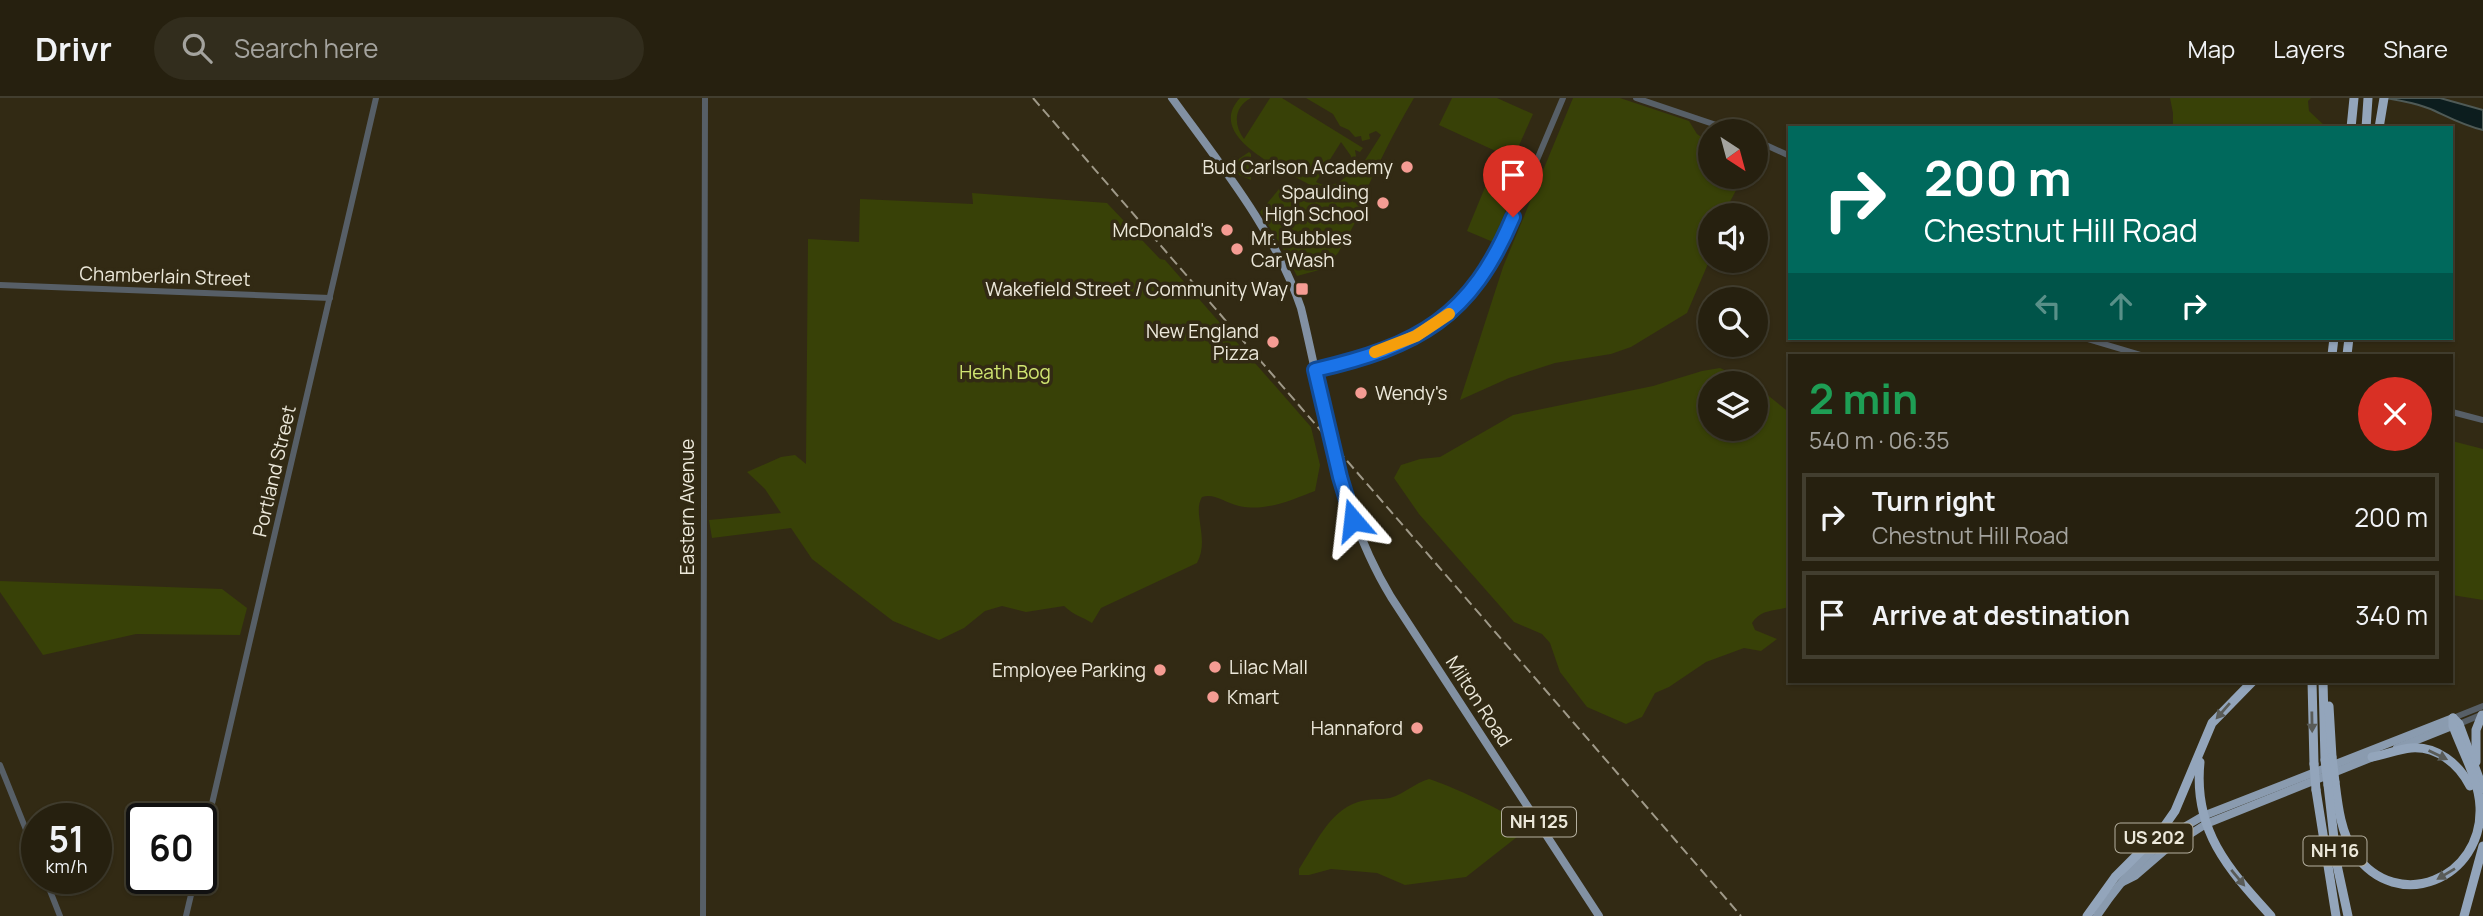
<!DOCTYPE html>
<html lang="en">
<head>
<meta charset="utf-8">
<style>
  body { margin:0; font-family:Manrope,sans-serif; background:#322d1d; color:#f1f3f6; height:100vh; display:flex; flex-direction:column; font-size:26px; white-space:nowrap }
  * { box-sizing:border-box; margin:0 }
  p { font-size:23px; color:#a4a39e }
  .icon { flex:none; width:38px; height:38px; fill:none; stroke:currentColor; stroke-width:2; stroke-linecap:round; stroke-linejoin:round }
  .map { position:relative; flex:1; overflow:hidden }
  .drawer { position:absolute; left:1788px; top:256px; width:665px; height:329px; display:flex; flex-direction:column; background:#26200f; border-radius:0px; box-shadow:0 2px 5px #0004,0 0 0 2px #423e2f }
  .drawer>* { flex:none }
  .banner { position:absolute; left:1788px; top:28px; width:665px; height:214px; border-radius:0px; box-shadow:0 2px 5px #0004,0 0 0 2px #423e2f; background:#00695c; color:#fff; overflow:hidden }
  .needle { width:46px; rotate:144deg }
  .controls { position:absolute; left:1698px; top:21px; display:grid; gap:14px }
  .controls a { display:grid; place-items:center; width:70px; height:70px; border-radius:50%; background:#26200f; box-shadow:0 2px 5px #0004,0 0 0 2px #423e2f; font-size:35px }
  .speed { position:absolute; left:21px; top:705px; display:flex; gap:14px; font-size:35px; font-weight:700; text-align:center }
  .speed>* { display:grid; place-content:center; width:91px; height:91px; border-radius:50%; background:#26200f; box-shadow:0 2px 5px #0004,0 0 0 2px #423e2f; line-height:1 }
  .speed small { font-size:18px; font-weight:400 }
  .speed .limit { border:4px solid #111; border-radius:10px; background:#fff; color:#111 }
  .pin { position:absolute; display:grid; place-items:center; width:60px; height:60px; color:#fff; margin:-72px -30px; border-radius:50% 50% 50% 0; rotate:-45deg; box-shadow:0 0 7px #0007 }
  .pin .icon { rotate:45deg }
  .me { position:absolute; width:77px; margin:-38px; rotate:343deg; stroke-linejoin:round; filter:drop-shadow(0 0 5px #0008) }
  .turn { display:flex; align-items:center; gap:24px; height:147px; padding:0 21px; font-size:32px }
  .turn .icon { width:91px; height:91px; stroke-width:2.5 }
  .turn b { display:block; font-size:49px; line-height:60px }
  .lanes { display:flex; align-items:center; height:66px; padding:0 21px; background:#0003; justify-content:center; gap:35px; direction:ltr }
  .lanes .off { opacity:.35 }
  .round { display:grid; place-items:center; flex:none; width:74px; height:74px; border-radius:37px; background:#322d1d }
  .headline { display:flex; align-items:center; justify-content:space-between; height:119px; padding:0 21px }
  h1 { font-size:42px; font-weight:700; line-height:52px; color:#1e9e55 }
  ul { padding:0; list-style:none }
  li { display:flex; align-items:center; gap:21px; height:88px; margin:0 14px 10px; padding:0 7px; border:4px solid #423e2f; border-radius:0px }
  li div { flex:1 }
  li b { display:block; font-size:26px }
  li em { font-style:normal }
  header { display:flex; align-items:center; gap:42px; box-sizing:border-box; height:98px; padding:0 35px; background:#26200f; border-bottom:2px solid #423e2f }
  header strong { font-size:33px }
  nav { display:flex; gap:38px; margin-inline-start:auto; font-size:24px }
  .search { width:490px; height:63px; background:#322d1d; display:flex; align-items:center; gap:18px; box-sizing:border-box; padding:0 24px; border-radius:38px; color:#a4a39e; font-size:26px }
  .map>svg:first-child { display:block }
</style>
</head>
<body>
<header>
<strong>Drivr</strong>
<div class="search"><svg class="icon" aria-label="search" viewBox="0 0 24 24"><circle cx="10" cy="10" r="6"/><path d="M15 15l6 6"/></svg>Search here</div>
<nav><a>Map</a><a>Layers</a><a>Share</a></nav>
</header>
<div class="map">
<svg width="2483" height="818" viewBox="0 0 2483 818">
  <rect width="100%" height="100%" fill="#322a14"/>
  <g fill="#384107" fill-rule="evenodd">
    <path d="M1240,0H1251C1234,9 1233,26 1244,41L1270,0H1282L1363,50L1360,54L1355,52L1357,64L1362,67L1381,37L1376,33L1369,36L1370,41L1362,43L1361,38L1355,39L1349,32L1340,28L1333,16L1306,0H1414C1394,34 1377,68 1361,104L1364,109L1338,155L1323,171L1297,178L1282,149L1260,114L1279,91L1281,92L1294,86L1311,94L1315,90C1288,73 1203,40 1240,0ZM1341,44L1351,58L1349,75C1340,86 1329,91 1316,84Z"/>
    <path d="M1452,0H1497L1533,16L1513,61L1439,27Z"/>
    <path d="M1573,0H1620L1689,23L1697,36L1710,45V79H1743L1723,117H1710V161L1687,215L1631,249L1611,256L1555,265L1509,280L1460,302L1503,169Z"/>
    <path d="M2170,0H2311L2308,3L2309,13L2326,29L2173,30V15Z"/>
    <path d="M1249,54L1251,56V82L1239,77L1230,67Z"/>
    <path d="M1495,65L1521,75L1493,144L1467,133Z"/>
    <path d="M972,95L1107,105L1160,161L1165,162L1311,329L1320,367L1315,393C1291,402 1266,414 1239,408C1225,405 1215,395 1202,399C1192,415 1210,441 1197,465L1101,510L1092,525C1081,518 1075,518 1064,508L1026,514L1002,508L985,513L964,530L939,542L893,523L812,461L791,430L712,440L709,422L781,415L765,391L747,374L781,359L795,357L806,366L808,141L859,144L860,101L973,106Z"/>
    <path d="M1720,270L1753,285H1710V331H1755V287L1790,315V509C1775,513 1761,511 1752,525L1755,532L1777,541L1761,553L1744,550L1706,564L1669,589L1655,595L1642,619L1626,626L1587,609L1560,574L1550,545L1542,536L1514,524L1419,416L1394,380L1401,367L1420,361L1440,359L1513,317L1653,288L1702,273Z"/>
    <path d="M2452,343L2483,351V502L2452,497Z"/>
    <path d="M0,483L222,491L247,510L240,537L136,536L43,557L0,494Z"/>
    <path d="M1429,681C1446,686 1512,715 1521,727L1522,735L1466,779L1405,787L1377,775L1331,771L1309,777H1299V771C1315,747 1329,713 1358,704C1371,700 1381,702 1390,700C1404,696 1415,685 1429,681Z"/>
  </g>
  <path fill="#0c1d1e" stroke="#4f5a56" stroke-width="2" d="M2386,0H2440L2483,12V32C2465,28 2452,21 2435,13C2420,6 2403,3 2386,0Z"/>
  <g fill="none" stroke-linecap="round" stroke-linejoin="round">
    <g stroke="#575f67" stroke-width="6">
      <path d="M1636,0L1734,33"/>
      <path d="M1755,42L1790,58"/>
      <path d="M0,187L330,200"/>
      <path d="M2084,240L2141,257"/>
      <path d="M1315,272C1395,253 1459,227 1499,152L1563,0"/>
      <path d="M2452,314L2483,322"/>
      <path d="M2453,620L2483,608"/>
      <path d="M2459,626L2483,616"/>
      <path d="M0,667L37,759"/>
      <path d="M201,753L376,0"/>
      <path d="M45,780L60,818"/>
      <path d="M186,818L195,780"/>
      <path d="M703,818L705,0"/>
    </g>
    <path stroke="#8291a3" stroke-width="8" d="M1172,0C1219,65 1275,133 1301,210C1325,309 1338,412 1391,499L1599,818"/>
    <g stroke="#8a9baf" stroke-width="8">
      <path d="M2397,650L2457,626"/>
      <path d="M2123,784L2135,778L2164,753L2206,726L2378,657"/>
      <path d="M2097,818C2125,775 2157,743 2203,718L2453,620"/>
    </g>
    <g stroke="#93a5bb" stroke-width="9">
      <path d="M2351,30L2354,0"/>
      <path d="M2366,30L2368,0"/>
      <path d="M2379,30L2384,0"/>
      <path d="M2332,257L2334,240"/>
      <path d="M2347,257L2349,240"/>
      <path d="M2312,583L2314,666"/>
      <path d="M2323,583L2325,662"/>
      <path d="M2329,608L2332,659"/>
      <path d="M2453,620L2459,626L2483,691"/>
      <path d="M2372,659C2385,657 2398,651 2411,650C2437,648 2459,666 2470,688"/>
      <path d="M2200,664C2193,732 2228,771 2271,818"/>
      <path d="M2476,664V632L2482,617"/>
      <path d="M2335,684C2338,709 2341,735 2355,756C2397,816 2483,781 2480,709C2479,682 2462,653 2453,628V620"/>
      <path d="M2328,687L2337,767L2348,818"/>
      <path d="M2316,692L2336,818"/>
      <path d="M2087,818L2115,779L2161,733L2175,713L2212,625L2253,583"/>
      <path d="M2464,818L2483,748"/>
    </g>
    <path stroke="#9f9988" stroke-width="2" stroke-dasharray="10 5" stroke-linecap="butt" d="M1033,0L1741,818"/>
    <g stroke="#93a5bb" stroke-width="9">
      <path d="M2332,659L2335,684"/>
      <path d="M2325,662L2328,687"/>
      <path d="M2314,666L2316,692"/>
    </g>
  </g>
  <defs><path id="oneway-solid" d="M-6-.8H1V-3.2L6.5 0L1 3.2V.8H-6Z" transform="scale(1.75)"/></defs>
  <g fill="#595b57">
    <use href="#oneway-solid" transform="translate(2223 613) rotate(131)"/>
    <use href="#oneway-solid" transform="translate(2312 624) rotate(89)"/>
    <use href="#oneway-solid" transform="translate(2438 657) rotate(26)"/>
    <use href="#oneway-solid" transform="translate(2446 776) rotate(149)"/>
    <use href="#oneway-solid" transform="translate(2238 780) rotate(50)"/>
  </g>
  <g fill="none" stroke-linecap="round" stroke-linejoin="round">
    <defs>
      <path id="route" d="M1353,422L1340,379L1315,272C1419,248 1471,219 1513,119"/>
    </defs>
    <use href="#route" stroke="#114b97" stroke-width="18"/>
    <use href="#route" stroke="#1a73e8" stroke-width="12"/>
    <path stroke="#f59e0b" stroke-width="12" d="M1375,254L1416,238L1449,216"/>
  </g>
  <g fill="#f59c93" stroke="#322a14" stroke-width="2.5">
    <circle cx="1407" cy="69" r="7"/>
    <circle cx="1383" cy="105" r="7"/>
    <circle cx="1227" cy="132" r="7"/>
    <circle cx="1237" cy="151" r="7"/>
    <rect x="1295" y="184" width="14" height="14" rx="3.5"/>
    <circle cx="1273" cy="244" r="7"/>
    <circle cx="1361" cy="295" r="7"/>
    <circle cx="1215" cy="569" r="7"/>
    <circle cx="1160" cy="572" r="7"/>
    <circle cx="1213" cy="599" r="7"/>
    <circle cx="1417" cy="630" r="7"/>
  </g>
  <g text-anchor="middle" stroke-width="7" stroke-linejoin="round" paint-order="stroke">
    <g fill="#322a14" stroke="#b4af9f" stroke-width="2">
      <rect x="1502" y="709.5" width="74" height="29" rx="5"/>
      <rect x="2115.5" y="725.5" width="77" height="29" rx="5"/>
      <rect x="2303.5" y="738.5" width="63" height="29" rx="5"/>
    </g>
    <g font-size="18" font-weight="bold" fill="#ece8da">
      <text x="1539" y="730">NH 125</text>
      <text x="2154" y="746">US 202</text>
      <text x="2335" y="759">NH 16</text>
    </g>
    <g font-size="19" fill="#ece8da" stroke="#322a14" text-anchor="end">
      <text x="1393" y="76">Bud Carlson Academy</text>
      <text x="1369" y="101">Spaulding<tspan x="1369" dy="22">High School</tspan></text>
      <text x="1213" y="139">McDonald's</text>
      <text x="1251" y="147" text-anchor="start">Mr. Bubbles<tspan x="1251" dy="22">Car Wash</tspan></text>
      <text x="1288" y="198">Wakefield Street / Community Way</text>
      <text x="1259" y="240">New England<tspan x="1259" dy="22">Pizza</tspan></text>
      <text x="1375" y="302" text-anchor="start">Wendy's</text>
      <text x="1229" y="576" text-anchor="start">Lilac Mall</text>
      <text x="1146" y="579">Employee Parking</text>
      <text x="1227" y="606" text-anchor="start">Kmart</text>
      <text x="1403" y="637">Hannaford</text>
    </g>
    <g font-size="19" fill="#ece8da" stroke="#322a14">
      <text transform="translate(165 178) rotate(2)" y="7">Chamberlain Street</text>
      <text transform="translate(274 373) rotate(-77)" y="7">Portland Street</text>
      <text transform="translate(687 409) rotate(-90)" y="7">Eastern Avenue</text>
      <text transform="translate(1479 603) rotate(57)" y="7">Milton Road</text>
    </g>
    <g font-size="19" fill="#d0e571" stroke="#322a14">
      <text x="1005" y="281">Heath Bog</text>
    </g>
  </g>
</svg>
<div class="controls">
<a><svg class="needle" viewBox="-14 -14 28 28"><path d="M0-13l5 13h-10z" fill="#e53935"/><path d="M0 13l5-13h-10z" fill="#a4a39e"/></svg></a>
<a><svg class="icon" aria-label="sound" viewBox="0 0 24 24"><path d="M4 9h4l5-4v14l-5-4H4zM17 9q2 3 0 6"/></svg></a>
<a><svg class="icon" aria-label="search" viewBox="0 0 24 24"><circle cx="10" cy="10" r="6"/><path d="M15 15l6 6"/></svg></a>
<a><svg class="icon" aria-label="layers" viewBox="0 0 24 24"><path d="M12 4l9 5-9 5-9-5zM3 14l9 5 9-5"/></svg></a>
</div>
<div class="speed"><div>51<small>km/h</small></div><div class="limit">60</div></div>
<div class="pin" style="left:1513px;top:119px;background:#d93025"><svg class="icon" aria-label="arrive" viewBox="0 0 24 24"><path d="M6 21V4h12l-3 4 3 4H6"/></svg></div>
<svg class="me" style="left:1353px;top:422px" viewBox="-20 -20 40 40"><path d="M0-17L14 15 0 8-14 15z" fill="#1a73e8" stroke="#fff" stroke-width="4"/></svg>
<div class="banner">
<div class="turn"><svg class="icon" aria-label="right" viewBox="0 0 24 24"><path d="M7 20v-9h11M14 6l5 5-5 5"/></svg><div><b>200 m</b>Chestnut Hill Road</div></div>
<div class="lanes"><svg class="icon off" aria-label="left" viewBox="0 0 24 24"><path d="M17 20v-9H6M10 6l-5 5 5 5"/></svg><svg class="icon off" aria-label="ahead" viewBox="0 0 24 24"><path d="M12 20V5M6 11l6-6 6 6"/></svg><svg class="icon" aria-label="right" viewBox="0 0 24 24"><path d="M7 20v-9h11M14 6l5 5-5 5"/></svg></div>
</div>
<section class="drawer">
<div class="headline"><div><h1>2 min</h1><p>540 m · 06:35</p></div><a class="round" style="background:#d93025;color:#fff"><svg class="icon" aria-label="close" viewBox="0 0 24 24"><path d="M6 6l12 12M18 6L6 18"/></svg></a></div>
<ul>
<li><svg class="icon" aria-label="right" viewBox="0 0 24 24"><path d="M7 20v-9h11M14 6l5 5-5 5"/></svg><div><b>Turn right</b><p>Chestnut Hill Road</p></div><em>200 m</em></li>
<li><svg class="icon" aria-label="arrive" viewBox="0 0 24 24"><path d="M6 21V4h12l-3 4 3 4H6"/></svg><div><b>Arrive at destination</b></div><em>340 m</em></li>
</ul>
</section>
</div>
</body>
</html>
